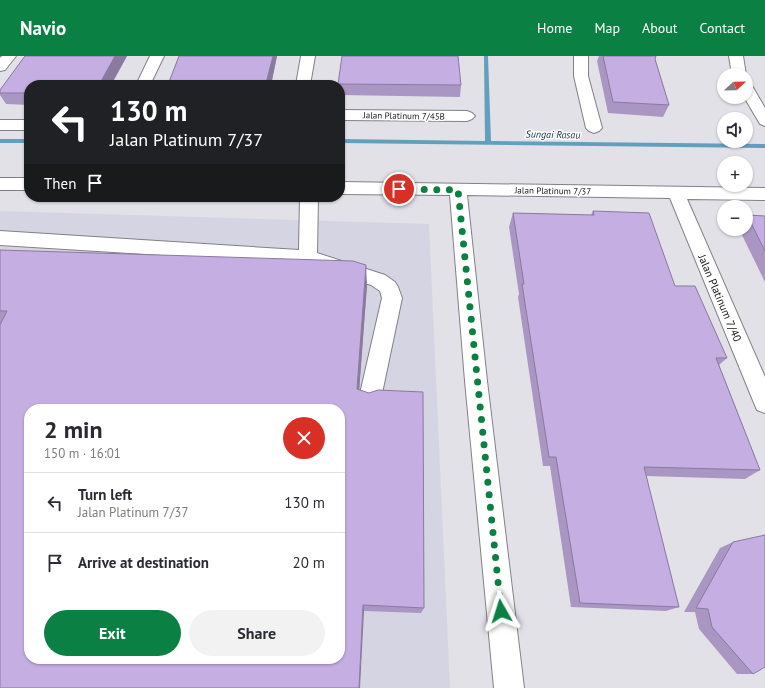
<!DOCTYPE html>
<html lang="en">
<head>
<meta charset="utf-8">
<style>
  body { margin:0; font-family:"PT Sans",sans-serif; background:#f2f2f3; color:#2b2b33; height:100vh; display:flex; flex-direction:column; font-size:15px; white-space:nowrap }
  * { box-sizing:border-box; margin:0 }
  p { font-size:13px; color:#7c7c81 }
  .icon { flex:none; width:22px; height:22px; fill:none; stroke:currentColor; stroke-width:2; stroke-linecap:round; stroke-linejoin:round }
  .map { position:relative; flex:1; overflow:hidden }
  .panel { position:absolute; left:24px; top:348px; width:321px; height:260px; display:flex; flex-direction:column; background:#fff; border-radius:16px; box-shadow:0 1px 3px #0004 }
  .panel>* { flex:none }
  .hud { position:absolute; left:24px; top:24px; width:321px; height:122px; border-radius:16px; box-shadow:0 1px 3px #0004; background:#202124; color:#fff; overflow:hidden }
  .needle { width:26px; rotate:68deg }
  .controls { position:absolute; left:717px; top:12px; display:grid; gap:8px }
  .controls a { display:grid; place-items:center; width:36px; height:36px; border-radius:50%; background:#fff; box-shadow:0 1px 3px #0004; font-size:20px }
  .pin { position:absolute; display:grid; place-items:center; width:34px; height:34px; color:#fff; margin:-17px; border:2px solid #fff; border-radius:50%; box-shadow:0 1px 4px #0007 }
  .me { position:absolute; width:44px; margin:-22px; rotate:354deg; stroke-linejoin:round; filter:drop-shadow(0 0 3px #0008) }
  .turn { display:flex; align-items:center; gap:14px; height:84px; padding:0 20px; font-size:18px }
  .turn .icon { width:52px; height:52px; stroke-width:2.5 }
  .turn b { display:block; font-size:28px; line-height:34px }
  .then { display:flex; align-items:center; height:38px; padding:0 20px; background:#0003; gap:8px; font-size:15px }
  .round { display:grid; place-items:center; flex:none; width:42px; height:42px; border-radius:21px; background:#f2f2f3 }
  .overview { display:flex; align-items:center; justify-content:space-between; height:68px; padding:0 20px }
  h1 { font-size:24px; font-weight:700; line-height:30px }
  .primary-button { display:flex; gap:8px; margin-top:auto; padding:8px 20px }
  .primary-button a { flex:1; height:46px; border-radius:24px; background:#0b8043; color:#fff; font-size:16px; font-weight:700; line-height:46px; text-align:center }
  .primary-button a+a { background:#f2f2f3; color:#2b2b33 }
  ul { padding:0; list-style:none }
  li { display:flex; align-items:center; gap:12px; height:60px; padding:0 20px; border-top:1px solid #e1e1e2 }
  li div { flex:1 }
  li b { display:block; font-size:15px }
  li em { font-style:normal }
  header { display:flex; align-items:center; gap:24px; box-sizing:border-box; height:56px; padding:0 20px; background:#0b8043; color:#fff }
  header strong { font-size:19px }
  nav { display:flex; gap:22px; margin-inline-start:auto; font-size:14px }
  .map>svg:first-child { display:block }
</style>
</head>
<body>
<header>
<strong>Navio</strong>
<nav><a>Home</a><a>Map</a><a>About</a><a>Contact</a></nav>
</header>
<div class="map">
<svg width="765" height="632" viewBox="0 0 765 632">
  <rect width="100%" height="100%" fill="#e2e1e8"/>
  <path fill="#d5d4e2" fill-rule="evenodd" d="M0,155L429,168L450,632H0ZM29,353H340V603H29Z"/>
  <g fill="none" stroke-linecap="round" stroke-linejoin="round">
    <g fill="#619fbc" fill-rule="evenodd">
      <path d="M484,0H488L491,85L765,88V92L340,87V83L485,85Z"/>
      <rect x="0" y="83" width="29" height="4"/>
    </g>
    <defs>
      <g id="minor">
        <path d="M2,0H16L5,14L0,15V2Z"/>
        <path d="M150,0H164L150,29H136Z"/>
        <path d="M301,0H315L310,29H296Z"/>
        <path d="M574,0H588V20L602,72L599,75L594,77L589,75L586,72L574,20Z"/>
        <path d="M729,0H743L746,19H732Z"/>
        <path d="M746,27L751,28L765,52V70L760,68L744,41H746Z"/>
        <path d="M340,54L467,55L472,57L475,60L472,63L467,65L340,64Z"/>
        <rect x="0" y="64" width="29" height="10"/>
        <rect x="0" y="122" width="29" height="12"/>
        <path d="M340,126L765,132V144L687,143L765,321V357L757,354L754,347L670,142L467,139L487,325L524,632H494L465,325L450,139L340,138Z"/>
        <path d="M300,141H318L317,197L385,219L395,226L398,231L402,242L381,342L378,349L370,352L362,349L359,342L382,242L380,235L371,229L307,208L0,189V175L299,194Z"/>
      </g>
    </defs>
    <use href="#minor" stroke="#818087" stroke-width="2"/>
    <use href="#minor" fill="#fff" fill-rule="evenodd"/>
  </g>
  <g fill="#a996c2">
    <path d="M25,0H127L111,29H29V49L6,48L0,39V34Z"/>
    <path d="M179,0H277L271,29H170L169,26Z"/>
    <path d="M599,0H656L655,3L669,49L663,61L608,57L597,5Z"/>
    <path d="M338,28L461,29L460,41L340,39V29H338Z"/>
    <path d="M593,155L675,230L727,302L719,309L760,414L745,423L646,420L679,551L666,555L571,551L550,410H543L518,241L519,238L509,171L513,157L591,159Z"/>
    <path d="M747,159L765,160V226L739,173H746V161Z"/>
    <path d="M0,194L367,229L359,334L424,552L421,557L364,555L0,632Z"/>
    <path d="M733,486L753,618H737L699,573L695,556H684L720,492Z"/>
  </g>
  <g fill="#897a9e">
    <path d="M115,0H127L111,29H99Z"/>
    <path d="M273,0H277L271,29H267L266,27Z"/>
    <path d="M366,209L367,229L358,350L357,333Z"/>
    <path d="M363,549L364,555L360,632H359Z"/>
  </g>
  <g fill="#c4aee2" stroke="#897a9e" fill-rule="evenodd">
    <path d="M25,0H115L99,29H29V37H0V34Z"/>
    <path d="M179,0H273L266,27L169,26Z"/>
    <path d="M342,0H458L461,29L338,28Z"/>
    <path d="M603,0H656L655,3L669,49L613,46Z"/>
    <path d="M593,155L649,157L675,230H695L727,302H716L760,414L644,411L679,551L580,547L556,401H549L522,228H524L513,157L594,159Z"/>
    <path d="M747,159L765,160V195Z"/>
    <path d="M0,194L353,205L366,209L357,333L369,337L378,334L423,336L424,552L363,549L359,632H0V269L7,255H0ZM29,353H340V603H29Z"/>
    <path d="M765,479V611L753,618L712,571L708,553L696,552L733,486Z"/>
  </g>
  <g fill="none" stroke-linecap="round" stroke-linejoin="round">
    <path stroke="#0b8043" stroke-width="7" stroke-dasharray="0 12.6" d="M399,133L458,134L501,555"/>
  </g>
  <g text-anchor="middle" stroke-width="3" stroke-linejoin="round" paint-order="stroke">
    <g font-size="9" fill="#151518" stroke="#fff">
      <text transform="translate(404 60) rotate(1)" y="3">Jalan Platinum 7/45B</text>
      <text transform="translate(553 135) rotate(1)" y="3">Jalan Platinum 7/37</text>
    </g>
    <g font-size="10" font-style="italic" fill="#0f2d3a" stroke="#fff">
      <text transform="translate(553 78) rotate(1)" y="4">Sungai Rasau</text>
    </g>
    <g font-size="11" fill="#151518" stroke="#fff">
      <text transform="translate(720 242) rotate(67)" y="4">Jalan Platinum 7/40</text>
    </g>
  </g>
</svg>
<div class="controls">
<a><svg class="needle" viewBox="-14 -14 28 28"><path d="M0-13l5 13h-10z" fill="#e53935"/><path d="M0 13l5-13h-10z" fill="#7c7c81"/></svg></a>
<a><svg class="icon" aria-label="sound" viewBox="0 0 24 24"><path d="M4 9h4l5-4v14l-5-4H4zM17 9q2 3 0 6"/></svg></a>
<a>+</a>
<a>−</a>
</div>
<div class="pin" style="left:399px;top:133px;background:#d93025"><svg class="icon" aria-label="arrive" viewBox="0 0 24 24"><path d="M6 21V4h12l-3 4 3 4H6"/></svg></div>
<svg class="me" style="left:501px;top:555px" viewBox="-20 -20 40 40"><path d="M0-17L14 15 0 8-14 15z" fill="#0b8043" stroke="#fff" stroke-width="4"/></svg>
<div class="hud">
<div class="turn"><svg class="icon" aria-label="left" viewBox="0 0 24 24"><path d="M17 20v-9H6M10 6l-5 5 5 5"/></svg><div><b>130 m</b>Jalan Platinum 7/37</div></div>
<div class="then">Then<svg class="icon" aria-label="arrive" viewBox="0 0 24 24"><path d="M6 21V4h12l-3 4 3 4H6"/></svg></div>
</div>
<section class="panel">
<div class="overview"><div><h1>2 min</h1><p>150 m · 16:01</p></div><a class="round" style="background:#d93025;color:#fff"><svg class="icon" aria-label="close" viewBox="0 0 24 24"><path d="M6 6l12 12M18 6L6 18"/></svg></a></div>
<ul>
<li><svg class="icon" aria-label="left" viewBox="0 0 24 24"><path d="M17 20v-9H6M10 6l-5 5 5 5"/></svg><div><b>Turn left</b><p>Jalan Platinum 7/37</p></div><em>130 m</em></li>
<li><svg class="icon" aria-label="arrive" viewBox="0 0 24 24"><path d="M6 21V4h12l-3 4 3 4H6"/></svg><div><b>Arrive at destination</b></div><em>20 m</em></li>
</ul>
<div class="primary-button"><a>Exit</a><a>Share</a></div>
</section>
</div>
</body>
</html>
